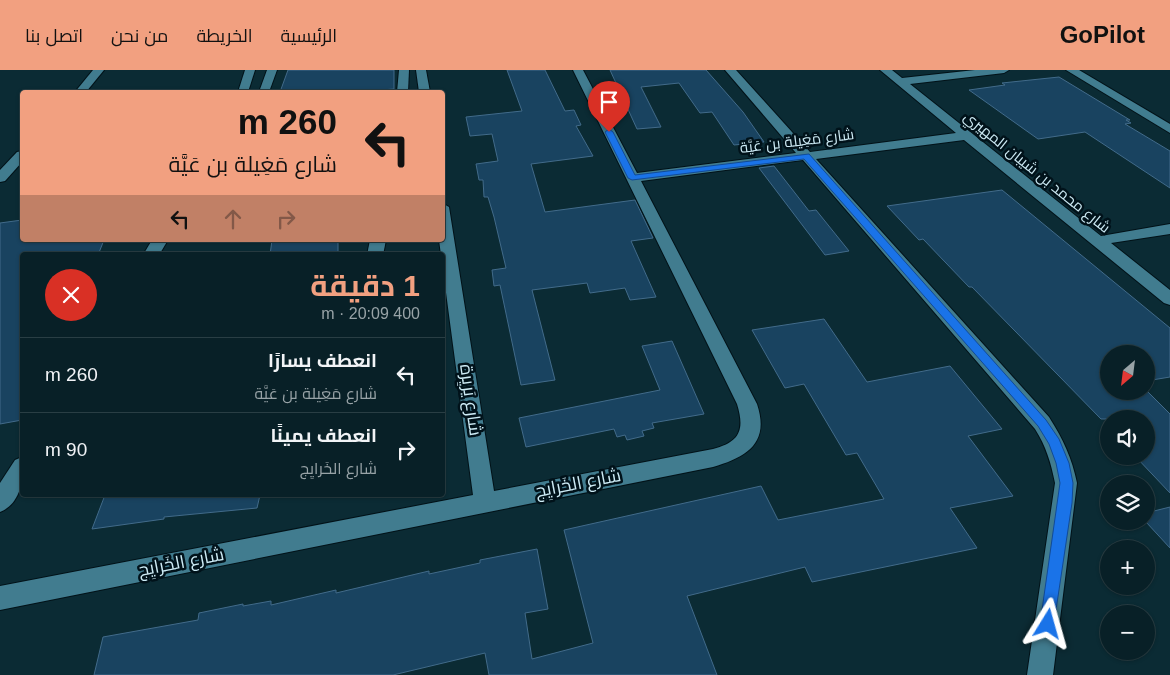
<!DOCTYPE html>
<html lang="ar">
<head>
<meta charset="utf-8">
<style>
  body { margin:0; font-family:Arial,Cairo,sans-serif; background:#11282f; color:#f1f3f6; direction:rtl; height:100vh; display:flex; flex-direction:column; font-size:19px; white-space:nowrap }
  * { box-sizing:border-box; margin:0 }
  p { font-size:16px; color:#98a3a7 }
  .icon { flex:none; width:28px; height:28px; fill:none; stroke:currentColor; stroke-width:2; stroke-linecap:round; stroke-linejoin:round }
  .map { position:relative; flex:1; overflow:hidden; direction:ltr }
  .details { position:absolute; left:20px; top:182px; width:425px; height:245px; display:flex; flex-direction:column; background:#082027; border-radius:5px; box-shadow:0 1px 4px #0004,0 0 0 1px #293e44; direction:rtl }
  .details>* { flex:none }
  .top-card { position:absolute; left:20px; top:20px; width:425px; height:152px; border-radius:5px; box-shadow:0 1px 4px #0004,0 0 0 1px #293e44; direction:rtl; background:#f2a080; color:#111; overflow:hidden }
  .needle { width:32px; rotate:208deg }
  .fabs { position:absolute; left:1100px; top:275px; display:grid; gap:10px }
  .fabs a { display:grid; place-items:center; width:55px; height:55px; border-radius:50%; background:#082027; box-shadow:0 1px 4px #0004,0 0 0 1px #293e44; font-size:25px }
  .pin { position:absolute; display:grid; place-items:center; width:42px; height:42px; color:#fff; margin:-51px -21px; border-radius:50% 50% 50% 0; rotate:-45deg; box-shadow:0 0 5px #0007 }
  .pin .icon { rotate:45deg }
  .me { position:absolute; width:55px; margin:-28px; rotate:8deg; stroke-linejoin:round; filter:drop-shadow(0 0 4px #0008) }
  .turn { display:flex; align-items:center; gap:18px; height:105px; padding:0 25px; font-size:22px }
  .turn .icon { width:65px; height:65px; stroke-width:2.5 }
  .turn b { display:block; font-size:35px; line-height:42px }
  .lanes { display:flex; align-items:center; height:48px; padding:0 25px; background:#0003; justify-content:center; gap:25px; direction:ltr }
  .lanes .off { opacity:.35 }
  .round { display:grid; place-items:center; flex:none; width:52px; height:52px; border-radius:26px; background:#11282f }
  .headline { display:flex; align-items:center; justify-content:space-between; height:85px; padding:0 25px }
  h1 { font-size:30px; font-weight:700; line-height:38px; color:#f2a080 }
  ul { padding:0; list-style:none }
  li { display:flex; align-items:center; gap:15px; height:75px; padding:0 25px; border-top:1px solid #293e44 }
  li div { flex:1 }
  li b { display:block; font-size:19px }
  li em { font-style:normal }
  header { display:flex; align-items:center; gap:30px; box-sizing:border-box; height:70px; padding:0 25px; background:#f2a080; color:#111 }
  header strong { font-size:24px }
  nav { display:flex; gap:28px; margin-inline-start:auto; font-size:18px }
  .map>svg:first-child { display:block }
</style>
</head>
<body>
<header>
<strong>GoPilot</strong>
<nav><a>الرئيسية</a><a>الخريطة</a><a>من نحن</a><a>اتصل بنا</a></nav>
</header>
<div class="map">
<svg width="1170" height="605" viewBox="0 0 1170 605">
  <rect width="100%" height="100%" fill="#0b2b34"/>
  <g fill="#194360" stroke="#426b8a">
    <path d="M288,0H394V19L381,20V22H280Z"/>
    <path d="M507,0H545L565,41L574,40L581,55L576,56L593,86L531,94L545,142L635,130L653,168L631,171L656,227L630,230L625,218L590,223L587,213L532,220L555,310L521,315L500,215L494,216L492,200L506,198L494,147L488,127H484L483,110H479L476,94L498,91L492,64L470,66L466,47L522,41Z"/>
    <path d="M610,0H706L743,42L764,72L734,75L712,42L700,43L679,13L641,17L661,57L637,59Z"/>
    <path d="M1059,7L1130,50H1126L1131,53L1125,54L1170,81V118L1085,62L1038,69L969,20L1005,15L1002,13Z"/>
    <path d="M774,96L809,141L816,140L849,181L825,185L759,98Z"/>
    <path d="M1002,120L1170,258V307L1146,311V284H1109V321H1147L1170,344V423L1135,386H1146V349H1101L972,217H969L923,169L919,170L887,136Z"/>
    <path d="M22,150V170H104L98,185H22V350L0,354V153Z"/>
    <path d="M272,170H338V185H270Z"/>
    <path d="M824,249L867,312L950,296L1002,359L968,366L1013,426L950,438L977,478L812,512L805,497L687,526L717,605H489L485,583L393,605H94L103,567L198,550L199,543L243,534V536L271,531V535L336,520V523L429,501V504L480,493V490L537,479L548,539L525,543L532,589L593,573L564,460L761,416L778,450L884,429L857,383L846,385L804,314L785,318L752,260Z"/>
    <path d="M672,271L704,344L652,353L654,358L642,361L644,366L627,370L625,365L617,367L614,359L526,377L519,348L660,320L642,276Z"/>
    <path d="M105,425H260L257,438L164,447V449L92,459Z"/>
    <path d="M1170,437V478L1146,452V443Z"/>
  </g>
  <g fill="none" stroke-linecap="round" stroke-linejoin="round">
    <defs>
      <g id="street">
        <path d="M93,0H104L86,22H75Z"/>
        <path d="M245,0H255L248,22H238Z"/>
        <path d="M267,0H277L269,22H259Z"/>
        <path d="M399,0H409L408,22H397Z"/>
        <path d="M416,0H426L430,22H419Z"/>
        <path d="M573,0H583L637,103L796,83L725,0H736L810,82L956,63L880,0H892L902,8L975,0H1009L1004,3L910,14L1101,166L1170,154V164L1111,173L1170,220V235L1164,233L964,70L816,89L1049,347C1063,369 1072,388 1077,413L1053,605H1027L1055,413C1051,393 1046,376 1035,359L803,90L641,111L757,334C770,373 747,387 713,397L0,540V516L473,425L439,170H442V133L449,137L494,421L713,379C740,372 745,360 737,334Z"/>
        <path d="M1066,0H1079L1170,54V63Z"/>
        <path d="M22,81V92L5,111L0,112V100L17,82Z"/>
        <path d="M152,170H168L159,185H143Z"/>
        <path d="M370,170H386L383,185H367Z"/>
        <path d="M22,387C25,406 21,434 0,442V413L15,390Z"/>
      </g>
    </defs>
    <use href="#street" stroke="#021218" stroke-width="2"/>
    <use href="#street" fill="#417c8f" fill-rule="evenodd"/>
  </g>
  <path fill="#1a73e8" stroke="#114b97" d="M609,59L613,62L635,105L809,84L1046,350L1059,369L1069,393L1073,413L1072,433L1053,560L1048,562L1042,560L1040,554L1060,413L1056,393L1049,374L1038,356L804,89L632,110L628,108L605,62Z"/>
  <g text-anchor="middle" stroke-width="5" stroke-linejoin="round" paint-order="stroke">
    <g font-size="15" fill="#cdebf5" stroke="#00121a">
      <text transform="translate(797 71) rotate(-7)" y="5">شارع مَغِيلة بن عَيَّة</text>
      <text transform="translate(1037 102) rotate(39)" y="5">شارع محمد بن شيبان المهيري</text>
    </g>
    <g font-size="18" fill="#cdebf5" stroke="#00121a">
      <text transform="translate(471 330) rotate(82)" y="6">شارع يَريِرة</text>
      <text transform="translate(578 413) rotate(-11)" y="6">شارع الخَرايِج</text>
      <text transform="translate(181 492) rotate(-11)" y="6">شارع الخَرايِج</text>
    </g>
  </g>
</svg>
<div class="fabs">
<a><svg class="needle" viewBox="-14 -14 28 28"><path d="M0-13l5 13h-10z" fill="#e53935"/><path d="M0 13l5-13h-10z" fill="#98a3a7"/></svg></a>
<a><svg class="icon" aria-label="sound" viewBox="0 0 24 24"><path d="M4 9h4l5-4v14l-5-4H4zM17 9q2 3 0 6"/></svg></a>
<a><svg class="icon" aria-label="layers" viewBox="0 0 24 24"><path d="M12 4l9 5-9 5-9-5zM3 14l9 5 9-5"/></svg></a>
<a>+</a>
<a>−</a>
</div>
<div class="pin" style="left:609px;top:62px;background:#d93025"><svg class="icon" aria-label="arrive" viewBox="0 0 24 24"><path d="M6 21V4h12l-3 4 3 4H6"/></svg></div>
<svg class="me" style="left:1048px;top:554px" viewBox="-20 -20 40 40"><path d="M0-17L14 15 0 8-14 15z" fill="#1a73e8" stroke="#fff" stroke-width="4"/></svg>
<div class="top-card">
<div class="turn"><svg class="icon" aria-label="left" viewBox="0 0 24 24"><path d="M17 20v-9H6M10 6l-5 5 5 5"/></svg><div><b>260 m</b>شارع مَغِيلة بن عَيَّة</div></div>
<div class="lanes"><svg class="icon" aria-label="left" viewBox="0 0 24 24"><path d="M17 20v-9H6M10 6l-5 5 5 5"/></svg><svg class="icon off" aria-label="ahead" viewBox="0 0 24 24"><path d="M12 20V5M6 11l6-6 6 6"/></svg><svg class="icon off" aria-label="right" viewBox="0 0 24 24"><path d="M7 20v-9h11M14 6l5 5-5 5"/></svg></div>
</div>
<section class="details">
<div class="headline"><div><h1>1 دقيقة</h1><p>400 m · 20:09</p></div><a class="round" style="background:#d93025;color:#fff"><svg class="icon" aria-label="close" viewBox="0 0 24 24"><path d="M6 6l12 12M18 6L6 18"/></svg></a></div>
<ul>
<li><svg class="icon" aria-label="left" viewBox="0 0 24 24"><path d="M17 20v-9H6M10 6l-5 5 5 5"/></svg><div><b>انعطف يسارًا</b><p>شارع مَغِيلة بن عَيَّة</p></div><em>260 m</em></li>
<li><svg class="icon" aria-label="right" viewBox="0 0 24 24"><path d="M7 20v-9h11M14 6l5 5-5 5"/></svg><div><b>انعطف يمينًا</b><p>شارع الخَرايِج</p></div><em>90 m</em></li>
</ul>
</section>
</div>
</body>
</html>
